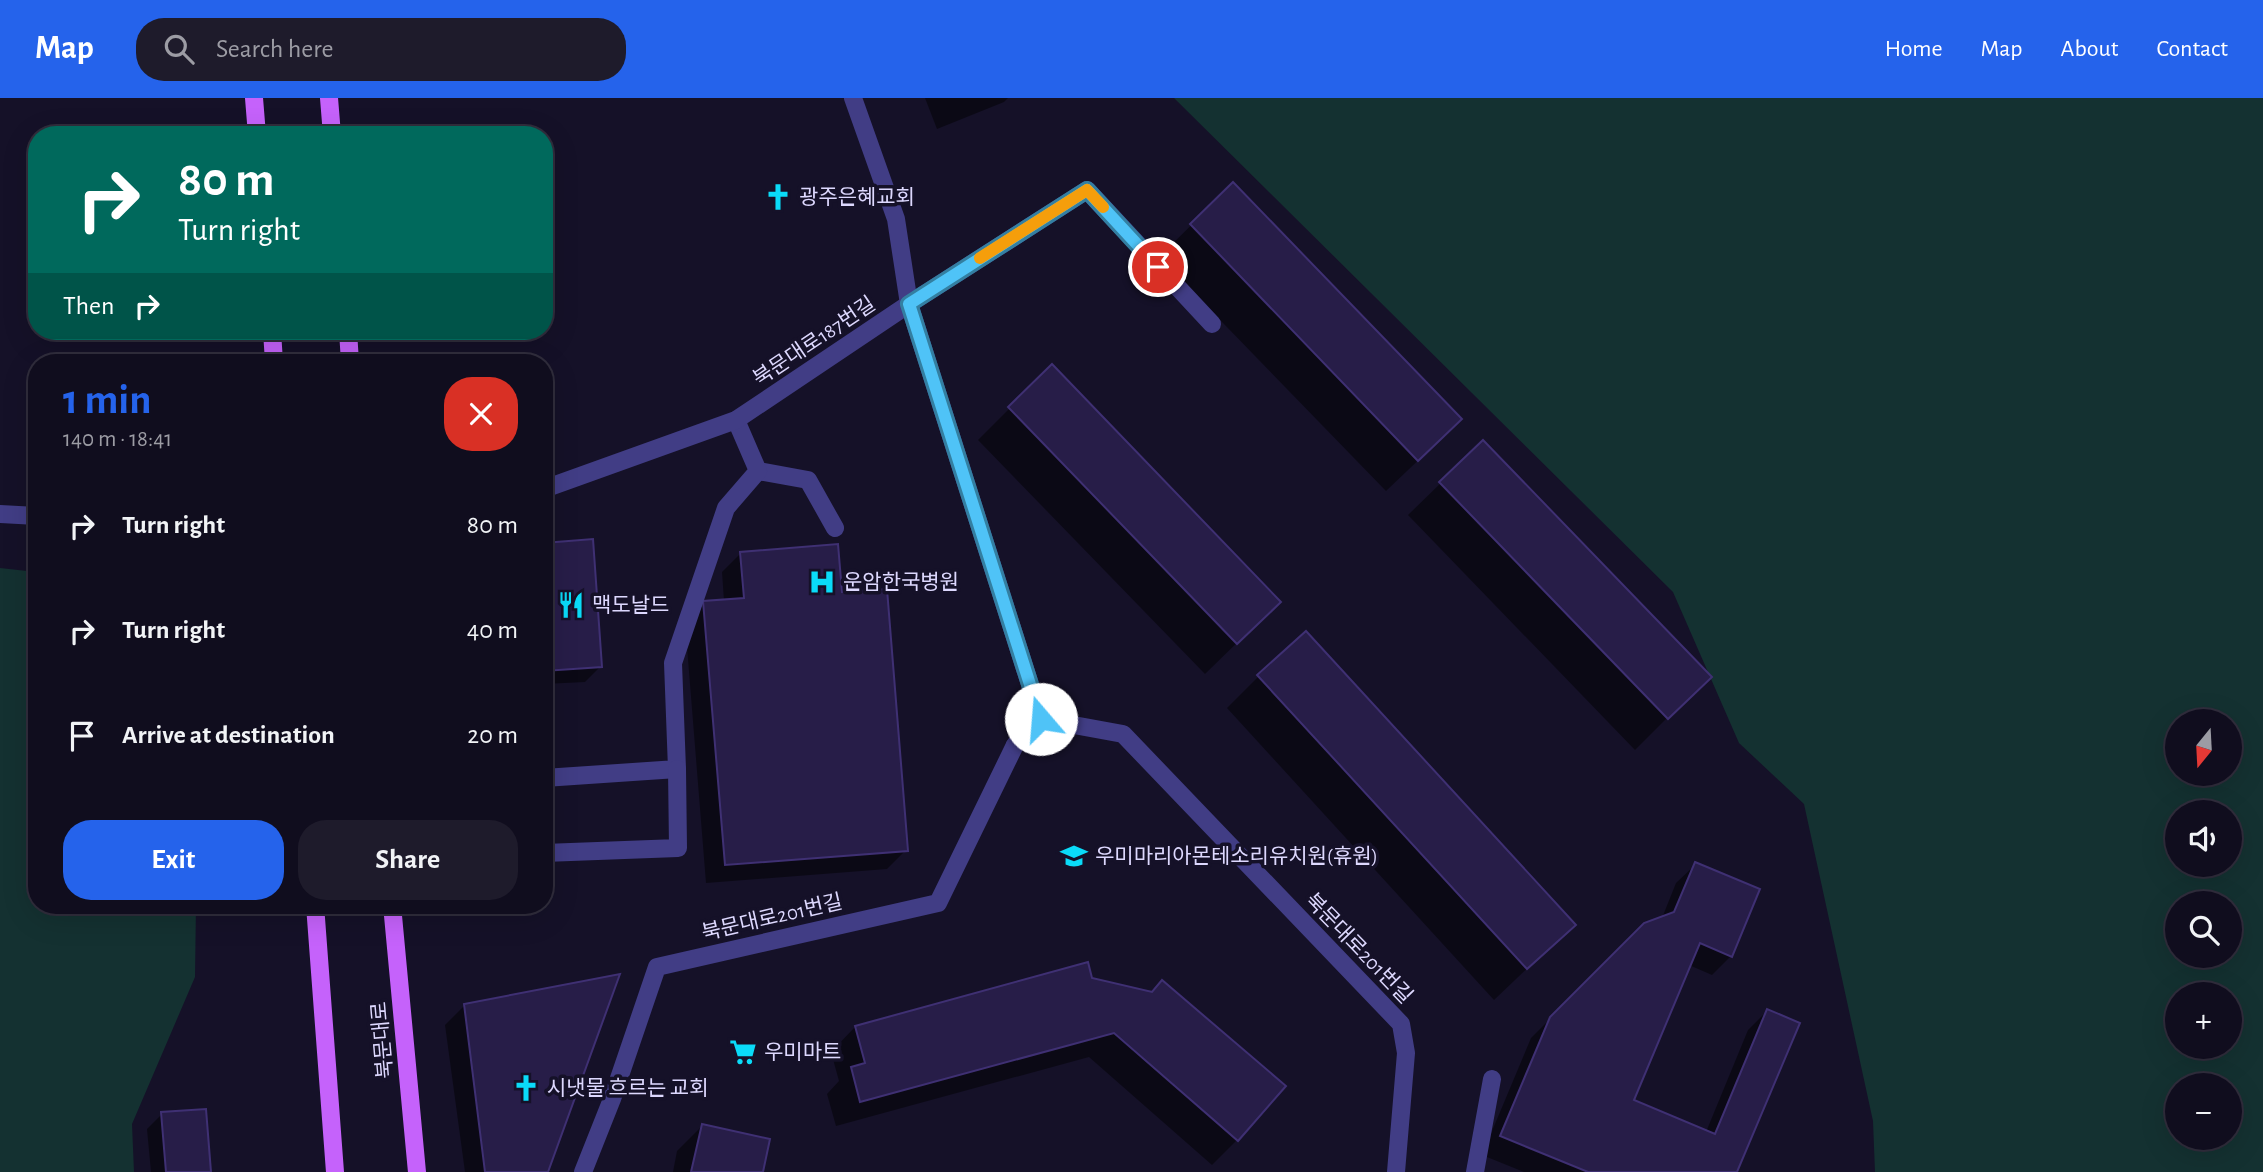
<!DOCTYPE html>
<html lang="en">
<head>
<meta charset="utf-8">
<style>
  body { margin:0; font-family:"Alegreya Sans","Noto Sans KR",sans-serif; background:#1e1b2b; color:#f1f3f6; height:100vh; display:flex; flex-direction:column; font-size:26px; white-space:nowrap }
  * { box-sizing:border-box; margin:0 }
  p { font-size:23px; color:#9c9ca4 }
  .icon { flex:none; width:38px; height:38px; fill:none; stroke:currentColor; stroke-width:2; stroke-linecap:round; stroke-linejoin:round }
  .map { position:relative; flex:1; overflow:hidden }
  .side { position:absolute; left:28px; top:256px; width:525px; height:560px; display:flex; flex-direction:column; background:#100d1e; border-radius:28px; box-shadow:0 7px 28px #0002,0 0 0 2px #302d3c }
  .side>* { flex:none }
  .banner { position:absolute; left:28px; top:28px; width:525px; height:214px; border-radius:28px; box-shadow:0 7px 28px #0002,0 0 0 2px #302d3c; background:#00695c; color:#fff; overflow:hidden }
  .needle { width:46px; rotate:198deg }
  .controls { position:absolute; left:2165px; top:611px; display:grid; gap:14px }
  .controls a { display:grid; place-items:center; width:77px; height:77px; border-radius:50%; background:#100d1e; box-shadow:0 7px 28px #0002,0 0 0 2px #302d3c; font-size:35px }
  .pin { position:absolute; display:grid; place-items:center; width:60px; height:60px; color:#fff; margin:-30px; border:4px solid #fff; border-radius:50%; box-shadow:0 2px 7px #0007 }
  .me { position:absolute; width:77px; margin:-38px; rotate:342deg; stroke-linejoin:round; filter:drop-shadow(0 0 5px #0008) }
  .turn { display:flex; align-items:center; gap:24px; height:147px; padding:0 35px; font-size:32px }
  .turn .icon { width:91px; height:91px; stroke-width:2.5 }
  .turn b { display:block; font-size:49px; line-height:60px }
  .then { display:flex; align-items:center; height:66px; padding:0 35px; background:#0003; gap:14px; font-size:26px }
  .round { display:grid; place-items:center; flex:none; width:74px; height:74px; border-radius:28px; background:#1e1b2b }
  .head { display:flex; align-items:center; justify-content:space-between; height:119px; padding:0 35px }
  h1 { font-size:42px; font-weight:700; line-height:52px; color:#2563eb }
  .primary-button { display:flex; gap:14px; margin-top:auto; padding:14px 35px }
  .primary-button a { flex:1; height:80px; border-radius:28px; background:#2563eb; color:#fff; font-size:28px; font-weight:700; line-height:80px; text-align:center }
  .primary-button a+a { background:#1e1b2b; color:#f1f3f6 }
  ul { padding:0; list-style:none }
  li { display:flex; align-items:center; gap:21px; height:105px; padding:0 35px }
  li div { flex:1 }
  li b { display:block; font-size:26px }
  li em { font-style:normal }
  header { display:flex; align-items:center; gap:42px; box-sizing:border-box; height:98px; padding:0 35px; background:#2563eb; color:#fff }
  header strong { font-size:33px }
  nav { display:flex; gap:38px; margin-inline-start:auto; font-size:24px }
  .search { width:490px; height:63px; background:#1e1b2b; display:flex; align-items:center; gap:18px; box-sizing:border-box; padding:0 24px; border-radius:28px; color:#9c9ca4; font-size:26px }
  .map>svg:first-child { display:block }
</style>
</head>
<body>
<header>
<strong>Map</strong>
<div class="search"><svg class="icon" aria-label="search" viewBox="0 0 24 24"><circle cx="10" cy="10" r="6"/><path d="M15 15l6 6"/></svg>Search here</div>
<nav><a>Home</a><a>Map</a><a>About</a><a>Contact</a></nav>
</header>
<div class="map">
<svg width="2263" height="1074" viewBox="0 0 2263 1074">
  <rect width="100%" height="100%" fill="#151128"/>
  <g fill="#143131" fill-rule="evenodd">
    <path d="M1174,0H2263V1074H1875L1873,1023L1804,706L1739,645L1673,494ZM2177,623H2230V676H2177ZM2177,714H2230V766H2177ZM2177,805H2230V858H2177ZM2177,896H2230V948H2177ZM2177,987H2230V1040H2177Z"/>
    <path d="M0,470L27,473L37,489V807H196L195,879L132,1026L134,1074H0Z"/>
  </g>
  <g fill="#0007">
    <path d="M925,0H1008L1004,4L937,31Z"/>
    <path d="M1233,86L1428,353L1386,393L1159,159Z"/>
    <path d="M1010,310L1247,535L1205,576L978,342Z"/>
    <path d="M1483,344L1677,610L1635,652L1408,417Z"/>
    <path d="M544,446L600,569L585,584L544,586Z"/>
    <path d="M741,455L841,495L906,752L887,771L706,785L685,524L704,505L724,503L722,474Z"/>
    <path d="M1259,578L1573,827L1494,902L1227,610Z"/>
    <path d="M1695,767L1731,858L1712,877L1689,867L1632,1003L1706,1034L1748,932L1767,913L1735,1074H1524L1482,1057L1531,940L1645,826L1662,820L1676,785Z"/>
    <path d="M1091,882L1151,896L1237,1042L1212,1067L1089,959L836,1028L827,996L839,983L831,954L855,929Z"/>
    <path d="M464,908L546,1074H465L445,927Z"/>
    <path d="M162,1016L209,1074H151L147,1031Z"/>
    <path d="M702,1028L761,1074H673L677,1053Z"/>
  </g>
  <g fill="#271d48" stroke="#3f3073" stroke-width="2">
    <path d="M1233,84L1462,321L1418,363L1190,126Z"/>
    <path d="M1052,266L1281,504L1237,546L1008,309Z"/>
    <path d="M1483,342L1712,579L1668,621L1439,384Z"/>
    <path d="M593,441L602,569L544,573V445Z"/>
    <path d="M838,446L842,494L887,491L908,753L725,767L703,503L744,500L740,454Z"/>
    <path d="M1306,533L1576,827L1527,871L1257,577Z"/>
    <path d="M1695,764L1760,791L1732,859L1700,845L1634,1002L1715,1036L1767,911L1800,925L1737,1074H1588L1500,1038L1550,919L1644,825L1674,814Z"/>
    <path d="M1088,864L1092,880L1152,894L1162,882L1286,988L1238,1043L1114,935L860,1004L851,969L865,965L855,928Z"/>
    <path d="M620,876L548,1074H485L464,906Z"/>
    <path d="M206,1011L211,1074H166L161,1014Z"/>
    <path d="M702,1026L770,1041L763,1074H691Z"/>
  </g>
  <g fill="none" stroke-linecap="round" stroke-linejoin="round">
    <g stroke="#413d85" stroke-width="18">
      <path d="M909,206L1087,92L1212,226"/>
      <path d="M758,373L808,382L835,430"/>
      <path d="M544,680L677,671L673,565L726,410L758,373L736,322"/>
      <path d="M544,755L678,750L677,671"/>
      <path d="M583,1074L612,1001L657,869L938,805L1015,647"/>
      <path d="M1475,1074L1492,981"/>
    </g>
    <g stroke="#413d85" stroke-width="18">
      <path d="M853,0L896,121L909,206L1041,621L1015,647"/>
      <path d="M544,391L736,322L909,206"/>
      <path d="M0,416L37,418"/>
      <path d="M1041,621L1123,636L1401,926L1406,955L1396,1074"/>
    </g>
    <g stroke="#c562fb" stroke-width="18">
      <path d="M254,0L257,37"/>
      <path d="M329,0L332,37"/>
      <path d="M272,233L274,264"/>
      <path d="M348,233L350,264"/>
      <path d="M315,807L335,1074"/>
      <path d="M392,807L417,1074"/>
    </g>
  </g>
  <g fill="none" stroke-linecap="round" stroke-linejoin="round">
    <defs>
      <path id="route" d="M1041,621L909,206L1087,92L1158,169"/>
    </defs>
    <use href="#route" stroke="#337fa1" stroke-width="18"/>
    <use href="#route" stroke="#4fc3f7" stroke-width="12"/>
    <path stroke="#f59e0b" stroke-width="12" d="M980,160L1087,92L1103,109"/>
  </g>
  <defs>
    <symbol id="church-bare" viewBox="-9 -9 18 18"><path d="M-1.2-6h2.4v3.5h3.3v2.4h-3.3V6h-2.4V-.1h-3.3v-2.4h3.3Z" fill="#0adbf8" stroke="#151128" stroke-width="2.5" paint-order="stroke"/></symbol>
    <symbol id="hospital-bare" viewBox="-9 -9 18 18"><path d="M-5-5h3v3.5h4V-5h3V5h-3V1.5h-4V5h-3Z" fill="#0adbf8" stroke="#151128" stroke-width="2.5" paint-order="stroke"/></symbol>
    <symbol id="restaurant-bare" viewBox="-9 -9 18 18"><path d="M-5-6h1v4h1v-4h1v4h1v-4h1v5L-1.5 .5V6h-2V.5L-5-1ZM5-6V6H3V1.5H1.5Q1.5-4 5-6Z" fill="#0adbf8" stroke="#151128" stroke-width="2.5" paint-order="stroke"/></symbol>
    <symbol id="school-bare" viewBox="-9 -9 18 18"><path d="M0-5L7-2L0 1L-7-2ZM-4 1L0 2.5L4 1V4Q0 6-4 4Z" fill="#0adbf8" stroke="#151128" stroke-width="2.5" paint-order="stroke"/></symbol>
    <symbol id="supermarket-bare" viewBox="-9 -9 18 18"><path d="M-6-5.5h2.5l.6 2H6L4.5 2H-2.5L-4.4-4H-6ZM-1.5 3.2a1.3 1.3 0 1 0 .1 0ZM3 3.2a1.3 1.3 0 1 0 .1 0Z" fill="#0adbf8" stroke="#151128" stroke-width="2.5" paint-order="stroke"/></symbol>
  </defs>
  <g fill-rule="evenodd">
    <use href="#church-bare" x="759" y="80" width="38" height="38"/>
    <use href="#hospital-bare" x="803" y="465" width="38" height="38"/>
    <use href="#restaurant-bare" x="552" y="488" width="38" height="38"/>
    <use href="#school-bare" x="1055" y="739" width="38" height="38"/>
    <use href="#supermarket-bare" x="724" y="935" width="38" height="38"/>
    <use href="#church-bare" x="507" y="971" width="38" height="38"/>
  </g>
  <g text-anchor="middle" stroke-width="7" stroke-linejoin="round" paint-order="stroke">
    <g font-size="21" fill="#ddd8fe" stroke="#151128" text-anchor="start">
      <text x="799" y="106">광주은혜교회</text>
      <text x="843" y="491">운암한국병원</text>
      <text x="592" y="514">맥도날드</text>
      <text x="1095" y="765">우미마리아몬테소리유치원(휴원)</text>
      <text x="764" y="961">우미마트</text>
      <text x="547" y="997">시냇물 흐르는 교회</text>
    </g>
    <g font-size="21" fill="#ddd8fe" stroke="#151128">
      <text transform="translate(814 243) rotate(-34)" y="7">북문대로187번길</text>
      <text transform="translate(772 819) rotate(-13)" y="7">북문대로201번길</text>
      <text transform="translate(1359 850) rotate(46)" y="7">북문대로201번길</text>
      <text transform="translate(382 942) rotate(-95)" y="7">북문대로</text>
    </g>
  </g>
</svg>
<div class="controls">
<a><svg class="needle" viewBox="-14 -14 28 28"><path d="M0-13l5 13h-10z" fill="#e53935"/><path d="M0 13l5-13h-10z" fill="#9c9ca4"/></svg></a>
<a><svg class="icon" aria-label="sound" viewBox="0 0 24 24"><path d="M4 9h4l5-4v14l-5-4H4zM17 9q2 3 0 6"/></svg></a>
<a><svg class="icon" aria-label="search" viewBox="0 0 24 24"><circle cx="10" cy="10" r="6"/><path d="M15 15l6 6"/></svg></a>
<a>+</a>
<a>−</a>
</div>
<div class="pin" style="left:1158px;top:169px;background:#d93025"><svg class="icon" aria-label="arrive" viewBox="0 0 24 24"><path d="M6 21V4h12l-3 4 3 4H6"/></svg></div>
<svg class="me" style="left:1041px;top:621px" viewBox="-20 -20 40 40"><circle r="19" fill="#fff"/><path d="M0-13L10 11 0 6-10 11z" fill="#4fc3f7"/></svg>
<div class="banner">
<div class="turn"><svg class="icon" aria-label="right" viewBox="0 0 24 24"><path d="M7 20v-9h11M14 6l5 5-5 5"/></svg><div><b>80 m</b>Turn right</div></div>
<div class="then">Then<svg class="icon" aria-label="right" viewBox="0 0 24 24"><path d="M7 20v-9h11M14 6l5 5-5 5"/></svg></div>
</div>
<section class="side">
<div class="head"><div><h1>1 min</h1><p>140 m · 18:41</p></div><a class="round" style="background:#d93025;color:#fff"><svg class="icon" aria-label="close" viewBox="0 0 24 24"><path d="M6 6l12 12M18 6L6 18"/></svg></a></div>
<ul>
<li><svg class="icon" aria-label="right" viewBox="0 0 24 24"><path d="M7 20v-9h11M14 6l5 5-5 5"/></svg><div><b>Turn right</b></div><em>80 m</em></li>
<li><svg class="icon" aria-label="right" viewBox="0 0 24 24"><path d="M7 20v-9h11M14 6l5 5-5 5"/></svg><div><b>Turn right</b></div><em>40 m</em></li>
<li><svg class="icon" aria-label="arrive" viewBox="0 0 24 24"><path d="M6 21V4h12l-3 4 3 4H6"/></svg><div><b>Arrive at destination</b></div><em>20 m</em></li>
</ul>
<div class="primary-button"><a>Exit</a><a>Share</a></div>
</section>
</div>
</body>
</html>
